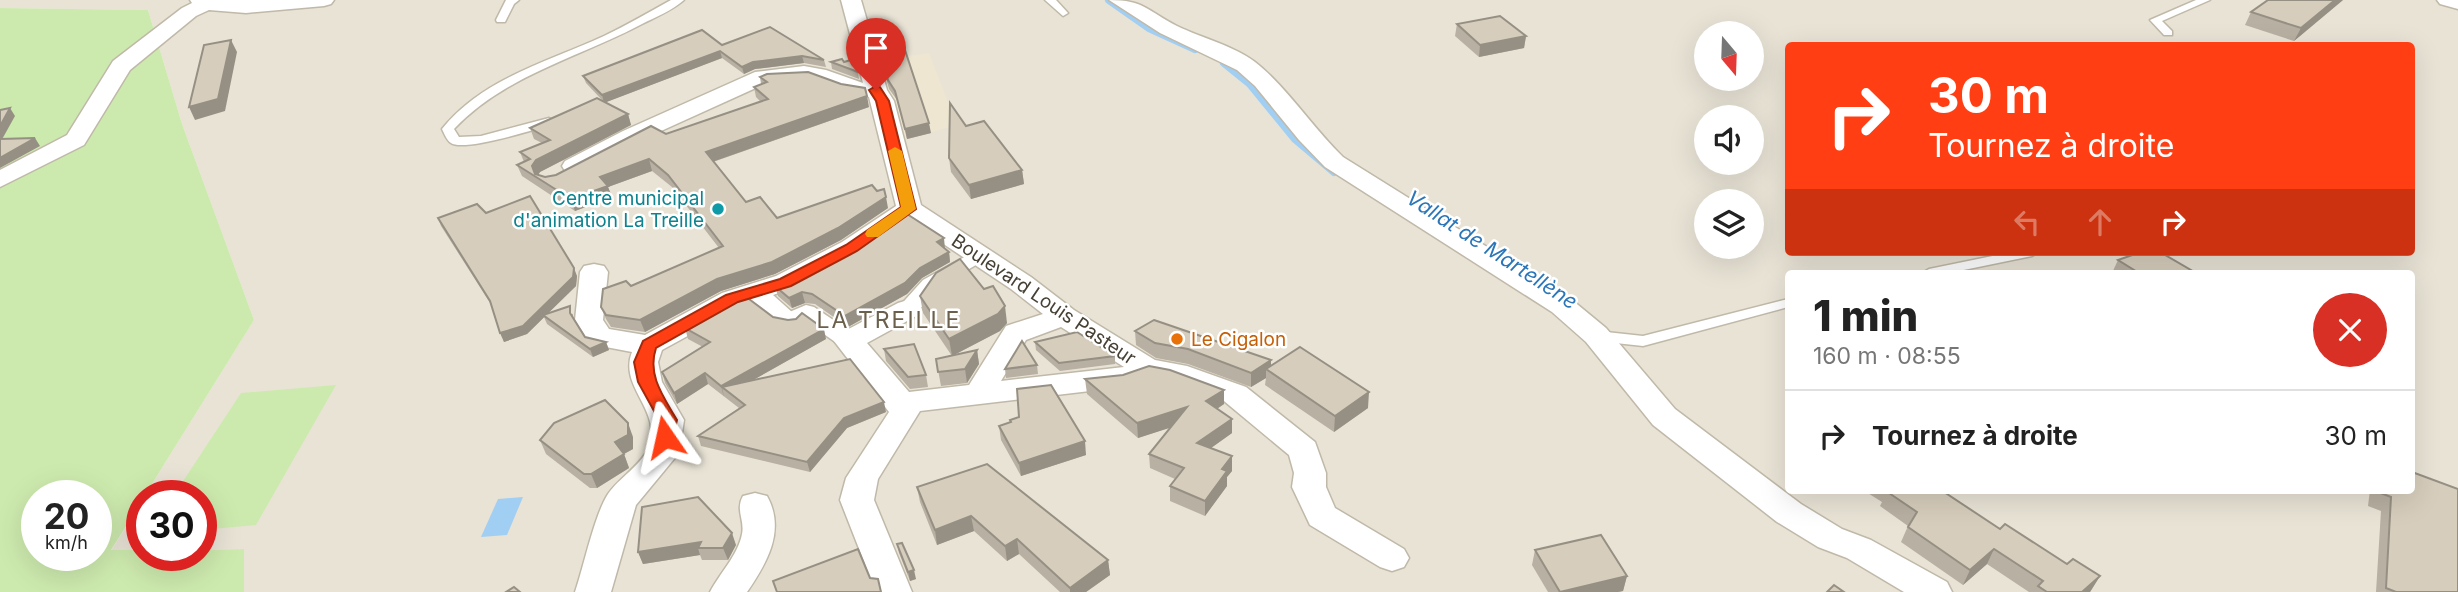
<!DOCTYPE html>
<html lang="fr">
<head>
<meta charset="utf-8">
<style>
  body { margin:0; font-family:Inter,sans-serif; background:#f6f6f6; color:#222; height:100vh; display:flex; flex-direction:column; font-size:26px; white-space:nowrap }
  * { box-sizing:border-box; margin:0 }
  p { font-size:23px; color:#767676 }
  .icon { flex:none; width:38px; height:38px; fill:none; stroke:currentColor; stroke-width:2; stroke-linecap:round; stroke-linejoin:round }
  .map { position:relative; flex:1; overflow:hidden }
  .side { position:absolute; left:1785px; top:270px; width:630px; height:224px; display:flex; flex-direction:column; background:#fff; border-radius:7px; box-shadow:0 7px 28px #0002 }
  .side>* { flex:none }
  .guide { position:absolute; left:1785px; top:42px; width:630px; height:214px; border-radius:7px; box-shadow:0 7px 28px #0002; background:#ff3f13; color:#fff; overflow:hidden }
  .needle { width:46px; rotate:161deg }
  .buttons { position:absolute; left:1694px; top:21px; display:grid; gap:14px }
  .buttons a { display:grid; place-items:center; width:70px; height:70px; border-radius:50%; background:#fff; box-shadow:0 7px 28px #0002; font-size:35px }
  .speed { position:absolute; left:21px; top:480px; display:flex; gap:14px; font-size:35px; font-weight:700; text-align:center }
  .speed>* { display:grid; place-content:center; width:91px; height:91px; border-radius:50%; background:#fff; box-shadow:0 7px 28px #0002; line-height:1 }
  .speed small { font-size:18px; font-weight:400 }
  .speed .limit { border:10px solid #d22; background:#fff; color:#111 }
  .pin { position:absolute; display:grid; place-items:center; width:60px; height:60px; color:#fff; margin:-72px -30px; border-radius:50% 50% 50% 0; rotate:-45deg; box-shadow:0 0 7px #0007 }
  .pin .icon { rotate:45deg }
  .me { position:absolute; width:77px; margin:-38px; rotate:349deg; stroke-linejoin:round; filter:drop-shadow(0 0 5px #0008) }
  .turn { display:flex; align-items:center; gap:24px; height:147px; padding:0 28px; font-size:32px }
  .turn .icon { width:91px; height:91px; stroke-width:2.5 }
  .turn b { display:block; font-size:49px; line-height:60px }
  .lanes { display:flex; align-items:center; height:66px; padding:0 28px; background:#0003; justify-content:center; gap:35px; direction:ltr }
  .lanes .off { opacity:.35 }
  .round { display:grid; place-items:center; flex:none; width:74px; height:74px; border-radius:37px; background:#f6f6f6 }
  .overview { display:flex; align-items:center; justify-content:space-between; height:119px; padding:0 28px }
  h1 { font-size:42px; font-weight:800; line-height:52px }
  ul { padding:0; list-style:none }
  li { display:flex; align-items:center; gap:21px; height:91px; padding:0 28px; border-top:2px solid #e0e0e0 }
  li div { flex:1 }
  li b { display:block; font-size:26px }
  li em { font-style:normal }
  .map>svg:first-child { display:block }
</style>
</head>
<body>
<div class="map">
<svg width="2458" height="592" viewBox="0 0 2458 592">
  <rect width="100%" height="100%" fill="#f4f1e7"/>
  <g fill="#e8e3d5" fill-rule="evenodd">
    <path d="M0,0H2458V592H244V549L201,550V495H145L254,320L182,124L148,10L0,8ZM1706,33H1752V79H1706ZM1788,46H2412V252H1788ZM1706,117H1752V163H1706ZM1706,201H1752V247H1706ZM1788,273H2412V490H1788Z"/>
    <path d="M142,501V550L111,551Z"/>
  </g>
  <path fill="#eee6d0" d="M929,53L957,125L900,141L875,61Z"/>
  <g fill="#cdeaae" fill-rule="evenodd">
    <path d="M0,8L148,10L182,124L254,320L145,495H142V501L111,550H142V555H201V550L244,549V592H0ZM37,495H96V555H37Z"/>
    <path d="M336,385L256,525L201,530V495H174L241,393Z"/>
  </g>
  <path fill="#a1cef3" d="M523,497L507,535L481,537L498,499Z"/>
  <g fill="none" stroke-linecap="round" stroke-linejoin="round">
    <g stroke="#a1cef3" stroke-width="8">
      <path d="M1109,0L1149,28L1195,49"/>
      <path d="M1224,63L1250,84L1295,139L1334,172"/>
    </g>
    <defs>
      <g id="service">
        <path d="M506,0H519L514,4L505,22H497L496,20Z"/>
        <path d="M671,0H684C673,10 656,17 642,24C578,58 505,75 454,129L459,137L481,136L549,118L555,122L553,124C537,129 463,152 451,143C447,141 444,133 442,129C483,78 548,62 604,36C627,25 649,12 671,0Z"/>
        <path d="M1045,0H1056L1068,13L1063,16Z"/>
        <path d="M2196,0H2210L2162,21L2172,31V35H2164L2150,20Z"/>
        <path d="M2012,252H2039L2032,256L1949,273H1922L1929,269Z"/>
        <path d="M1788,299V307L1643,346L1597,341L1590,336L1597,331L1643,336Z"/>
      </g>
      <g id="pedestrian">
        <path d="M979,249L986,251L989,255L986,259L937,288L916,314H900L897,309L923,280Z"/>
        <path d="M806,305L814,307L857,336L860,341L857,346H841L805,321L788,328L780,326L777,321L780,316Z"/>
      </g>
      <g id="minor">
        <path d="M190,0H334L331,4L324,6L246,13L209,10L196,16L130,70L84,145L0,187V170L67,135L113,61L182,8L192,3Z"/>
        <path d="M841,0H861L887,90L894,101L921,205L1031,277L1074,310L1155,360L1187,366L1246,387L1315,442L1326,473V487L1335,508L1404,549L1409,558L1404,567L1392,571L1380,567L1310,525L1292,487L1294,473L1289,455L1224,401L1171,382L1138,375L1135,384L1124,387L920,411L878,479L874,500L912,592H876L840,500L846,478L889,412L834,341L839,334L898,303L908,300L918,303L922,309L918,315L867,343L909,392L969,385L1006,326L1043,314L1011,289L909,221C866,250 822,279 773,295L802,321L798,327C777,333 763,316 748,303L662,350L658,362L662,382L684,420L679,453L636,505L611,592H575C584,566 594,516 608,494C619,478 640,466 648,449C664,410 618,388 632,352L590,344L575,320L580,272L584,266L594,264L604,266L608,272L603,320L609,329L645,335L722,293L776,276L842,242L896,206L869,97L844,92L811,80L769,82L639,141L583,171L574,173L565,171L562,166L565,161L623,131L755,72L804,66L826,70L863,83ZM1061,327L1124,367L1001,381L1026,340Z"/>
        <path d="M1109,0C1145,0 1147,11 1177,26C1202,38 1234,46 1255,62C1286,86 1313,128 1343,157L1572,300L1606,328L1675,409L1801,504L1842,529L1871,540L1947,582L1952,592H1904L1847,558L1818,547L1777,522L1653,425L1586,342L1552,312L1325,167L1299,140L1255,86L1237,70L1160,33Z"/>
        <path d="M2437,0H2458V9L2440,4Z"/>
        <path d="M755,493L767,496C786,530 767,563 747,592H710C720,573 738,555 742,534C745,520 735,510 743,496Z"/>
      </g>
    </defs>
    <use href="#service" stroke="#c0b9a9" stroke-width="3"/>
    <use href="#pedestrian" stroke="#c0b9a9" stroke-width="3"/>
    <use href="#minor" stroke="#c0b9a9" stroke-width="3"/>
    <use href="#service" fill="#fff" fill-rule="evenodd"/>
    <use href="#pedestrian" fill="#fff" fill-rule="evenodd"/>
    <use href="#minor" fill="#fff" fill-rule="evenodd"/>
  </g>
  <g fill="#b8b0a2">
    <path d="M2343,0L2294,41L2245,25L2251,12Z"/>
    <path d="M1457,24L1526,36L1524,48L1479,57L1455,36Z"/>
    <path d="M770,27L824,60L826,67L804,63L755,69L744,74L722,58L606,102L628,114L631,125L540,172L538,175L545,177L556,175L666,134L761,102L756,97L754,87L761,84L760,77L869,107L713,162L746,202L777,218L888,208L841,240L775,274L721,291L645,332L611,327L606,319L601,307L631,286L719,248L672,187L652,171L608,187L612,197L575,211L522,176L517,165L524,162L520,152L542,143L534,139L530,128L602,100L586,83L583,76L722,45Z"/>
    <path d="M879,51L931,133L907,139L897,100L889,89Z"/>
    <path d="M831,62H844L858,72L859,79L832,69Z"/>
    <path d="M966,126L1022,170L1024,184L971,199L951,172L949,158Z"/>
    <path d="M486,213L577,276L576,286L547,314H573V318L585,337L606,342L609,350L593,357L547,324L544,317L527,334L504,342L492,306L441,226L438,218Z"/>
    <path d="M945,249L949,252L950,262L922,278L907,294L848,327L815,304L805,303L792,308L778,296L775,286Z"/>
    <path d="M2118,260L2196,273H2112Z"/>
    <path d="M984,289L1007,323L1000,331L952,356L977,350L979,364L967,383L941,386L936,359L952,356L923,313L920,296Z"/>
    <path d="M685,328L826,339L753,380L886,412L847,428L810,472L701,446L698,436L739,408L708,384L677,404L665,383L662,372L703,347L688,339Z"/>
    <path d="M1135,331L1271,366L1368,408L1334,432L1265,385L1266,378L1251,387L1188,364L1156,358L1136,345Z"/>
    <path d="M1035,342L1115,356V364L1060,371L1036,350Z"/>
    <path d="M884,349L926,375L928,387L910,389L886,361Z"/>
    <path d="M1037,365L1038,374L1006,378L1005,369Z"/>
    <path d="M1085,379L1224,390V404L1217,409L1232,419V433L1211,448L1232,456V471L1227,477V486L1205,516L1170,501V486L1175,479L1150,468L1149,454L1171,427L1138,438L1087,394Z"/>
    <path d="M1010,420L1086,455L1021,476L1001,440L999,426L1010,423Z"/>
    <path d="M633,437V449L624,454L629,468L597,488H590L546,454L540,440Z"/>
    <path d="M917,487L1108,560L1110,575L1086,592H1060L1019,554L1007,561L974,531L937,545L920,502Z"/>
    <path d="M1863,490H1946L1944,493L2000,529L2067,564L2100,576L2090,592H2029L1987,564L1963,585L1901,542L1908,526L1880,506L1882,502Z"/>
    <path d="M2370,490H2412L2458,592H2376L2381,511L2368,506Z"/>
    <path d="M897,544L916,579L910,581L899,553Z"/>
    <path d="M736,545L728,560H702L700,555L643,564L638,552Z"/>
    <path d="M1535,550L1627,576L1623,591L1618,592H1548L1532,565Z"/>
  </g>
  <g fill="#969084">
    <path d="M2335,0H2343L2294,41L2301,28Z"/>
    <path d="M1526,36L1524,48L1479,57L1480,45Z"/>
    <path d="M231,40L237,52L225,111L195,120L189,107Z"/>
    <path d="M720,51L722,58L604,103L602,95Z"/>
    <path d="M802,56L804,63L755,69L744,74L742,67L753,62Z"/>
    <path d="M867,96L869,107L709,163L706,152Z"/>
    <path d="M10,108L15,116L0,143V126Z"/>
    <path d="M628,114L631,125L540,172L536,178L532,166L536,160Z"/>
    <path d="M929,123L931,133L907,139L905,129Z"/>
    <path d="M35,138L40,146L0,168V158Z"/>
    <path d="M649,159L652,171L608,187L612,197L575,211L571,199L600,177Z"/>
    <path d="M1022,170L1024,184L971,199L969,185Z"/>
    <path d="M886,197L888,208L841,240L775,274L721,291L645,332L640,320L717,279Z"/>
    <path d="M944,238L945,249L937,242Z"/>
    <path d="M949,252L950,262L922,278L907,294L848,327L845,316L920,268Z"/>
    <path d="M574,268L577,276L576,286L527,334L504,342L500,333Z"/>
    <path d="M802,292L805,303L792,308L789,298Z"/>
    <path d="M1005,306L1007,323L1000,331L952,356L949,339Z"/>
    <path d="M824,329L826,339L730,393L722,387L724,397L721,386Z"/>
    <path d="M606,342L609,350L593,357L590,349Z"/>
    <path d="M977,350L979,364L967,383L965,369Z"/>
    <path d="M1271,360V372L1266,369V378L1251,387V373Z"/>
    <path d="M705,373L708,384L677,404L674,393Z"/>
    <path d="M1224,390V404L1206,416V401Z"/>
    <path d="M1369,392L1368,408L1334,432L1335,416Z"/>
    <path d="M884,402L886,412L847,428L810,472L807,462L844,418Z"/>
    <path d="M1187,407L1188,422L1138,438L1137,423Z"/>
    <path d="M1232,419V433L1197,458V443Z"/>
    <path d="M628,423L633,437V449L620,456L615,442Z"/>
    <path d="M1085,441L1086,455L1021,476L1019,463Z"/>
    <path d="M624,454L629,468L597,488L591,474Z"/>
    <path d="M1232,456V471L1227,477V486L1205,516V501L1222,469Z"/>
    <path d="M971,516L974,531L937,545L935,530Z"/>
    <path d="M732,533L736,545L728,560L723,548Z"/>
    <path d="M1017,539L1019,554L1007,561L1005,546Z"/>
    <path d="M701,542L698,548L700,555L643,564L638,552Z"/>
    <path d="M1994,549L1987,564L1963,585L1970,570Z"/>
    <path d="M1108,560L1110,575L1086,592H1070V588Z"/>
    <path d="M914,570L916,579L910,581L908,572Z"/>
    <path d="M1627,576L1623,591L1618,592H1560Z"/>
    <path d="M2100,576L2090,592H2082Z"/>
  </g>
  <g fill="#d6cdbc" stroke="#969084" stroke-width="2">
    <path d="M2268,0H2335L2301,28L2251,12Z"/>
    <path d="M1500,16L1526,36L1480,45L1457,24Z"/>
    <path d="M770,27L824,60L802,56L753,62L742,67L720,51L602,95L583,76L702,30L722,45Z"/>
    <path d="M231,40L218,99L189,107L204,45Z"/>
    <path d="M904,47L929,123L905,129L895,91L888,80L879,51Z"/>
    <path d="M842,59L844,62L854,59L858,72L831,62Z"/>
    <path d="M808,72L841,84L865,88L867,96L706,152L746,202L760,197L777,218L872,185L877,191L884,189L886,197L838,228L772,262L717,279L640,320L606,315L601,307L603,289L626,281L631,286L723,246L668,175L649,159L600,177L608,186L571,199L517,165L530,159L520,152L550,140L530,128L597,98L628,114L536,160L532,166L535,174L545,177L556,175L651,126L666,134L768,99L754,87L767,82L760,77L767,74Z"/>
    <path d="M950,103L966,126L984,121L1022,170L969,185L949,158Z"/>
    <path d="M10,108L0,126V110Z"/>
    <path d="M35,138L0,158V139Z"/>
    <path d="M530,196L574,268L573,277L523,326L500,333L490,301L438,218L477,204L486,213Z"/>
    <path d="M907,214L944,238L937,242L949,252L920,268L905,283L845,316L812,294L802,292L789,298L775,286L842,255Z"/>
    <path d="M2141,252H2160L2196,273H2139L2118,260Z"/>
    <path d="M960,259L984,289L993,286L1005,306L998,314L949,339L920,296L936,273Z"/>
    <path d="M745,296L773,317L788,320L796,319L802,313L824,329L721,386L705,373L674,393L662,372L710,342L685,328Z"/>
    <path d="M570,306V313L585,337L606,342L590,349L543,315Z"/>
    <path d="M1154,320L1271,360L1251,373L1188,349L1155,343L1135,331Z"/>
    <path d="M1077,332L1115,356L1059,363L1035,342Z"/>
    <path d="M1022,341L1037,365L1005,369Z"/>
    <path d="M914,344L926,375L908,377L884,349Z"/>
    <path d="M1300,347L1369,392L1335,416L1266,369Z"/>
    <path d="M977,350L965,369L938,372L936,359Z"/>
    <path d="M850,359L884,402L844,418L807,462L698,436L745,405L722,387Z"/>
    <path d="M1149,366L1170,370L1224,390L1206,401L1232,419L1197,443L1232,456L1222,469L1227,471L1205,501L1170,486L1184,468L1149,454L1187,407L1137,423L1085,379L1123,375Z"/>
    <path d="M1051,385L1085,441L1019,463L999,426L1011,422L1010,420L1019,417L1017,389Z"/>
    <path d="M605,400L628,423V435L615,442L624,454L591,474H584L540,440L554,423Z"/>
    <path d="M987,464L1108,560L1070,588L1017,539L1005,546L971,516L935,530L917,487Z"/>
    <path d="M2412,472L2458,489V592H2396L2386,588L2391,497L2378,492V490H2412Z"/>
    <path d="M1888,490H1941L2000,529L2005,524L2067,564L2073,559L2100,576L2082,592H2047L2038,586L2043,581L1994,549L1970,570L1908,527L1917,512L1886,491Z"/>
    <path d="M698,497L732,533L723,548H698L701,542L638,552L642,507Z"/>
    <path d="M1601,535L1627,576L1560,592L1535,550Z"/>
    <path d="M902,543L914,570L908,572L897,544Z"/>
    <path d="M858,549L870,578L878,579L881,592H777L773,581Z"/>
    <path d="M1834,585L1844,592H1827Z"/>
    <path d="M514,587L520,592H506Z"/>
  </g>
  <path fill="#ff3f13" stroke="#a6290c" stroke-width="2" d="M876,86L880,87L889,101L916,209L857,251L791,286L738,302L656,348C647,375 663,396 677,420L672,441H659L656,437L659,420L638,382L634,362L643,341L726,295L780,279L846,245L901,207L876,101L869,90Z"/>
  <path fill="#f59e0b" d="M895,147L902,151L916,209L878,237H867L865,234L867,230L901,207L888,151Z"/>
  <circle fill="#0f9aa8" stroke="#fff" stroke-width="2.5" cx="718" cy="209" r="7"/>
  <circle fill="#e8710a" stroke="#fff" stroke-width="2.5" cx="1177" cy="339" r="7"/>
  <g text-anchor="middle" stroke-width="5" stroke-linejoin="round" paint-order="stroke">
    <g font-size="19" fill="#0d838f" stroke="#fff" text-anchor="end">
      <text x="704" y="205">Centre municipal<tspan x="704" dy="22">d'animation La Treille</tspan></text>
    </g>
    <g font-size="19" fill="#474135" stroke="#fff">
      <text transform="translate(1044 299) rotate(34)" y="7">Boulevard Louis Pasteur</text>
    </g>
    <g font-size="19" fill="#c56008" stroke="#fff" text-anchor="start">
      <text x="1191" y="346">Le Cigalon</text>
    </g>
    <g font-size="21" font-style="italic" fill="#2a76b8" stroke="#fff">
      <text transform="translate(1492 250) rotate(33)" y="7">Vallat de Martellène</text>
    </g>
    <g font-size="23" letter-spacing="2" fill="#6b604c" stroke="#fff">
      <text x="889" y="328">LA TREILLE</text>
    </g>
  </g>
</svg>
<div class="buttons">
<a><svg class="needle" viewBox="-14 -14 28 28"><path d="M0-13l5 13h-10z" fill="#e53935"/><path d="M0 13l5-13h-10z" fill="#767676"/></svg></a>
<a><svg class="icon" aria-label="sound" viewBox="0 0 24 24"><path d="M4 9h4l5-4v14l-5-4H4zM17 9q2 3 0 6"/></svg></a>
<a><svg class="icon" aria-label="layers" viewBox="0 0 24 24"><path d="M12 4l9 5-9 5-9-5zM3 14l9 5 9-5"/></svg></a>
</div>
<div class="speed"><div>20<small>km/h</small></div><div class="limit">30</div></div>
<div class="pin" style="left:876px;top:90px;background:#d93025"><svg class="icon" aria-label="arrive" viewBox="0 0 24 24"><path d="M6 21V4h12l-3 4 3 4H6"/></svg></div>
<svg class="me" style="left:665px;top:437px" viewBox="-20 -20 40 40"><path d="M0-17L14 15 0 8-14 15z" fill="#ff3f13" stroke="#fff" stroke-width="4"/></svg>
<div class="guide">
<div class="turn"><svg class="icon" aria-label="right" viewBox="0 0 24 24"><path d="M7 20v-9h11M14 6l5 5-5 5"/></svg><div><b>30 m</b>Tournez à droite</div></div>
<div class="lanes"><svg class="icon off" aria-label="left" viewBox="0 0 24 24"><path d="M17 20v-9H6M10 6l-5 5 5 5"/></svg><svg class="icon off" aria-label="ahead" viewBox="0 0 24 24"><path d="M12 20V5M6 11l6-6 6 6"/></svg><svg class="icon" aria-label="right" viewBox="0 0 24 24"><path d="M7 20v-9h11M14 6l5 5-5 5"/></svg></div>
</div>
<section class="side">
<div class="overview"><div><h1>1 min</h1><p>160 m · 08:55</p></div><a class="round" style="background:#d93025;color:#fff"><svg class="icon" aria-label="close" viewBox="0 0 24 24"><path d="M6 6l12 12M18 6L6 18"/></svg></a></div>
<ul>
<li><svg class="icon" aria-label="right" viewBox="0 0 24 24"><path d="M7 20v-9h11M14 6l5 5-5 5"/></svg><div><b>Tournez à droite</b></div><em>30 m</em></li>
</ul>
</section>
</div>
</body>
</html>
